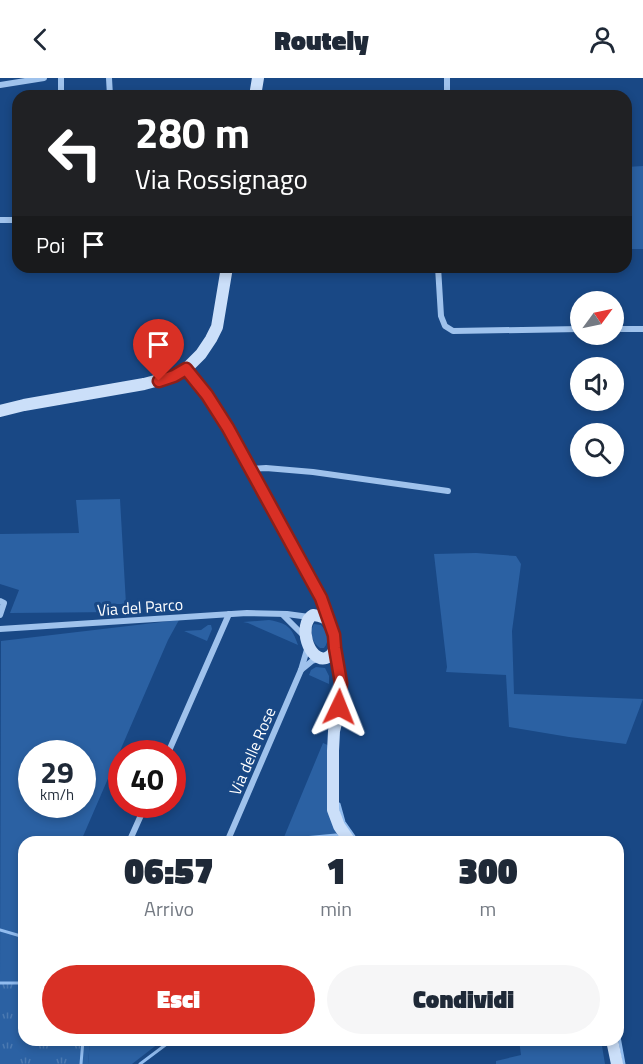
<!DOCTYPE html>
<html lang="it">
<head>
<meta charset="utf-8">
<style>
  body { margin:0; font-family:"Titillium Web",sans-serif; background:#f6f6f7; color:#1f2937; height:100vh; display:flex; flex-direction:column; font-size:22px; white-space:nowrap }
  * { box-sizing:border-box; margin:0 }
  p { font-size:20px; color:#747a83 }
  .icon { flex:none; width:33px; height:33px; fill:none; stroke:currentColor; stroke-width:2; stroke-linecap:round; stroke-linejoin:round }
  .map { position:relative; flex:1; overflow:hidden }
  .sheet { position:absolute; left:18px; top:758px; width:606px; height:210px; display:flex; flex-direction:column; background:#fff; border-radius:18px; box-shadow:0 3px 9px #0003 }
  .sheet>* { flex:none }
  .hud { position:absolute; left:12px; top:12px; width:620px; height:183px; border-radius:18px; box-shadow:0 3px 9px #0003; background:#202124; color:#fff; overflow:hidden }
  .needle { width:39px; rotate:57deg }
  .buttons { position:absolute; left:570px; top:213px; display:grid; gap:12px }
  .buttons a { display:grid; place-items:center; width:54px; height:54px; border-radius:50%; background:#fff; box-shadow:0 3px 9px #0003; font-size:30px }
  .speed { position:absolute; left:18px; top:662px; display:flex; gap:12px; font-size:30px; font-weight:700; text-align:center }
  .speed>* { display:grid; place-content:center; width:78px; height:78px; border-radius:50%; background:#fff; box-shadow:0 3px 9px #0003; line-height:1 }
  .speed small { font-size:15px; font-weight:400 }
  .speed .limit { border:9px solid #d22; background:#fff; color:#111 }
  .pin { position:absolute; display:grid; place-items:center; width:51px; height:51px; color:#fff; margin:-62px -26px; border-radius:50% 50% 50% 0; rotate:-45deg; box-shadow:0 0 6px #0007 }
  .pin .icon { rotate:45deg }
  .me { position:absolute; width:66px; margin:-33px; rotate:2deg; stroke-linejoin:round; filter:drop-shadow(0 0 4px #0008) }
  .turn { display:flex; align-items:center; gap:21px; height:126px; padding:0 24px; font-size:27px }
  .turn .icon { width:78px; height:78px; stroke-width:2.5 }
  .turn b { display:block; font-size:42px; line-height:51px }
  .then { display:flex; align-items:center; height:57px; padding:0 24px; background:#0003; gap:12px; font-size:22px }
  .eta { display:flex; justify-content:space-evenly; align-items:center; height:102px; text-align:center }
  .eta b { font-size:36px; font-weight:800; line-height:42px }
  .cta { display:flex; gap:12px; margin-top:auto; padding:12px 24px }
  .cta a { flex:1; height:69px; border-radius:36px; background:#d93025; color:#fff; font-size:24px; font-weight:800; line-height:69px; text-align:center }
  .cta a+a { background:#f6f6f7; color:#1f2937 }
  header { display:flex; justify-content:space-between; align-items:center; height:78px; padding:0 24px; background:#fff; font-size:27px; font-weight:800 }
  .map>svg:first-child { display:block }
</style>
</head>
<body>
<header><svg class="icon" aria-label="back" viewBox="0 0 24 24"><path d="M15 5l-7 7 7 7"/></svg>Routely<svg class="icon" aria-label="person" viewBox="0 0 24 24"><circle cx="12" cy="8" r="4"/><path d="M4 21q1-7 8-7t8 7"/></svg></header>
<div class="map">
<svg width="643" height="986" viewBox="0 0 643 986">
  <defs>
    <pattern id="park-tufts" width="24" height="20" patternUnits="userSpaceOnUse" patternTransform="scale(1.5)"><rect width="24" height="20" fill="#2b61a3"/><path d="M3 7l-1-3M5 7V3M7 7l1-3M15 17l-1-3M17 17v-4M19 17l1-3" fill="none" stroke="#4b79b1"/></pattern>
  </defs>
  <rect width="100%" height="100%" fill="#194885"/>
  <g fill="#2b61a3" fill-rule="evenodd">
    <path d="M643,88V171H626V89Z"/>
    <path d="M120,421L126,526H116L117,534L10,535L19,512L0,506V456L79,455L76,422Z"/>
    <path d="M476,475L516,478L521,486L512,553L514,616L643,621L626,666L569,659L509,649L506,597L446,594L447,589L434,476Z"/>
    <path d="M179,542L168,562L81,763L24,764V898H0L1,563ZM32,675H82V726H32Z"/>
    <path d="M269,542C287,545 292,549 298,567L248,545L243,544Z"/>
    <path d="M314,546L321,547C327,553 330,563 324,570H320C312,565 309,554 314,546Z"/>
    <path d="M208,547H211L212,551L207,563L184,553L201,552Z"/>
    <path d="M316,589L325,590L329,598V606L309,597L311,592Z"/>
    <path d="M323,665L330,668L332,722L353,763L282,764Z"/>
    <path d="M90,962H163L132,986H88Z"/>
    <path d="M519,962H601L605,986H496V983L521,977Z"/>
  </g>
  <path fill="url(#park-tufts)" d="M0,898H24V962H90L88,986H0Z"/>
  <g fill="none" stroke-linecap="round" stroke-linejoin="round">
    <g stroke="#91bcef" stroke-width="3">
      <path d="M339,726L344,744L358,764"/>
      <path d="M282,764V762L336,757L342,764"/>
      <path d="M0,852L24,859"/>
      <path d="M0,905H24"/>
      <path d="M618,953L624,986"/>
      <path d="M81,986L83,962"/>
      <path d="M140,986L172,962"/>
    </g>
    <g stroke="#9fc2ec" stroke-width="6">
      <path d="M61,0V18"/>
      <path d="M109,0L110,18"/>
      <path d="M0,7L44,0"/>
      <path d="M447,18V0"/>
      <path d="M0,142H18"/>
      <path d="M438,189L441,238L445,248L453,253L580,251"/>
      <path d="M614,251H643"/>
      <path d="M251,391L266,390L313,394L448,413"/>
      <path d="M0,523L4,525L0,537"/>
      <path d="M283,537L305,559"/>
      <path d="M0,551L247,535L287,536L309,539"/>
      <path d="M301,592L312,583L320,580"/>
      <path d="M168,675L229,536"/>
      <path d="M129,764L146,726"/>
      <path d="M227,764L301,592L308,568"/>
    </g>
    <g stroke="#cbdff9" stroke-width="12">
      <path d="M255,18L258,0"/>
      <path d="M186,291L207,317L228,350L321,521L330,546"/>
      <path d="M0,333L24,327L144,306L174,298L186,291L201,276L211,261L217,249L227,189"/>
      <path d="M313,537C319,538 323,538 327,542C335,549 340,576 326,580C309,585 297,546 313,537Z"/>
      <path d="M335,570L341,605L340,629L334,653L333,673V732L339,748L350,764"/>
      <path d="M612,962L617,986"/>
    </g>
  </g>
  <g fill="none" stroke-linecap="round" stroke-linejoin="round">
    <defs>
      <path id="route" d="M159,303L174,298L186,291L207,317L228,350L321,520L334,557L335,570L341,605L339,629"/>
    </defs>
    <use href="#route" stroke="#8d1f18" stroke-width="15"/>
    <use href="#route" stroke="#d93025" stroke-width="10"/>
  </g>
  <g text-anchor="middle" stroke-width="6" stroke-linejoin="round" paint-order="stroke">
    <g font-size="16" fill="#fff" stroke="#194885">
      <text transform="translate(140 529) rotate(-4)" y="6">Via del Parco</text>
      <text transform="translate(252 673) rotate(-67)" y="6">Via delle Rose</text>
    </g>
  </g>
</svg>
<div class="buttons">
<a><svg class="needle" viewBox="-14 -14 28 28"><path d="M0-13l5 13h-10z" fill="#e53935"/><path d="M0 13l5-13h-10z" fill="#747a83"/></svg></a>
<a><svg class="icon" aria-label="sound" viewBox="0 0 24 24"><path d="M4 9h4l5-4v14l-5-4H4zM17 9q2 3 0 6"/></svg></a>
<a><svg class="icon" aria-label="search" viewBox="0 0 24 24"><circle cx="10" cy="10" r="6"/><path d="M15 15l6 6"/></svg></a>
</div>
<div class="speed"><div>29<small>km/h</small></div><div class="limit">40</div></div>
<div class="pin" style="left:159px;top:303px;background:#d93025"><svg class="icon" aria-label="arrive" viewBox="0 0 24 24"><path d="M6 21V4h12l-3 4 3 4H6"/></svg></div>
<svg class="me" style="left:339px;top:629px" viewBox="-20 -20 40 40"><path d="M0-17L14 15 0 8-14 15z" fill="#d93025" stroke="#fff" stroke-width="4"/></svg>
<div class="hud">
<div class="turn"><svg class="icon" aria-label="left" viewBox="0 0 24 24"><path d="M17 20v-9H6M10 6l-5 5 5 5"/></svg><div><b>280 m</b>Via Rossignago</div></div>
<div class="then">Poi<svg class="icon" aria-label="arrive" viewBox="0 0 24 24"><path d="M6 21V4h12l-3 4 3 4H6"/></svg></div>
</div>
<section class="sheet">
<div class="eta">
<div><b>06:57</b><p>Arrivo</p></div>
<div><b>1</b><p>min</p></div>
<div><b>300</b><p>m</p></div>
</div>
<div class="cta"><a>Esci</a><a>Condividi</a></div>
</section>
</div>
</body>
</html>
